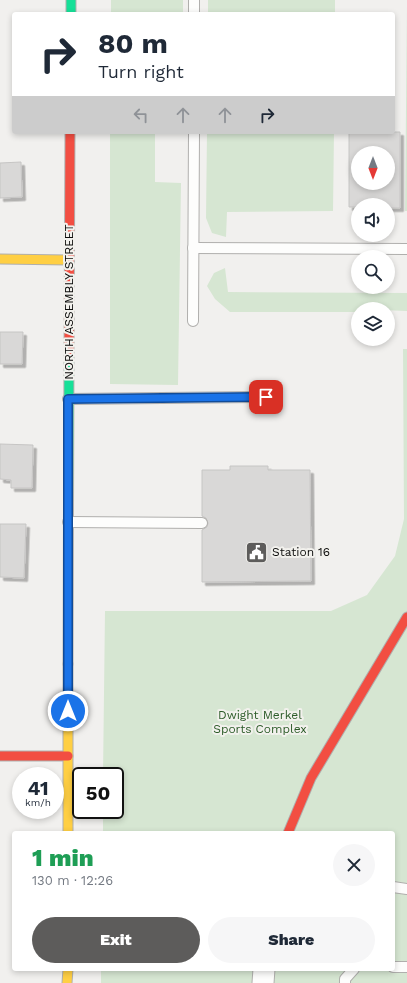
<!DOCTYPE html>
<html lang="en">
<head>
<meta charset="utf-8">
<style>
  body { margin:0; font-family:"Work Sans",sans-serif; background:#f6f6f7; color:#1f2937; height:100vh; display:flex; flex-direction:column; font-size:15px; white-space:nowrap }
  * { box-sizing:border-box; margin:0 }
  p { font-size:13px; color:#747a83 }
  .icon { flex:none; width:22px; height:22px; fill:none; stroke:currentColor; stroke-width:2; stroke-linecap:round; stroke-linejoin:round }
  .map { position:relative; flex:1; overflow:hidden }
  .drawer { position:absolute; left:12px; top:831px; width:383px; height:140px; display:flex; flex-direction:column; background:#fff; border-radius:4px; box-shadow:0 2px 6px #0003 }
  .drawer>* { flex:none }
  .guide { position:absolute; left:12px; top:12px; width:383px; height:122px; border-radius:4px; box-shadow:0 2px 6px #0003; background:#fff; color:#1f2937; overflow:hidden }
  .needle { width:26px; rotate:180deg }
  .controls { position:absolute; left:351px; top:146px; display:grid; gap:8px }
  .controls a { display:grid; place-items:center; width:44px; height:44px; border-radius:50%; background:#fff; box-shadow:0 2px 6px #0003; font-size:20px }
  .speed { position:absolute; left:12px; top:767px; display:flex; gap:8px; font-size:20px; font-weight:700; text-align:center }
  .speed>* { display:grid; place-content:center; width:52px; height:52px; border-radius:50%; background:#fff; box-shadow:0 2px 6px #0003; line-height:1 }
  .speed small { font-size:10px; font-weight:400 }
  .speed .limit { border:2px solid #111; border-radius:6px; background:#fff; color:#111 }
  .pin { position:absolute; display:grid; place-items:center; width:34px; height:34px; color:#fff; margin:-17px; border-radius:8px; box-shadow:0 2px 6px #0006 }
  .me { position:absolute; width:44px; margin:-22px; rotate:0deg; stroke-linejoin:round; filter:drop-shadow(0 0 3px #0008) }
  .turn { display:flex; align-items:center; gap:14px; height:84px; padding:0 20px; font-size:18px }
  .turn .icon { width:52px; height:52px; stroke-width:2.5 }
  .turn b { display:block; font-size:28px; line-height:34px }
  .lanes { display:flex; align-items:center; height:38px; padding:0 20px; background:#0003; justify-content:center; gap:20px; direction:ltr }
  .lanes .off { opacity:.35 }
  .round { display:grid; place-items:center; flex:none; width:42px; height:42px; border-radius:21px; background:#f6f6f7 }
  .head { display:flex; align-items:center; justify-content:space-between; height:68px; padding:0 20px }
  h1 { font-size:24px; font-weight:800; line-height:30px; color:#1e9e55 }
  .button { display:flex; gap:8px; margin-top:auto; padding:8px 20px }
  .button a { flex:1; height:46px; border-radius:24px; background:#5d5c5b; color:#fff; font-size:16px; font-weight:800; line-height:46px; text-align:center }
  .button a+a { background:#f6f6f7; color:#1f2937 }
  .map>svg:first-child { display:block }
</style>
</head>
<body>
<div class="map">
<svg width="407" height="983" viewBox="0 0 407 983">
  <defs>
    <filter id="shadow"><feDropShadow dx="3.5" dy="3.5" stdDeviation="0" flood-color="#0004"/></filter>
  </defs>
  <rect width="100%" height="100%" fill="#f1f0ee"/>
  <g fill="#d6e6d2">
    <rect x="111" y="0" width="72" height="14"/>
    <rect x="208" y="0" width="127" height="14"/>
    <path d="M407,4V211H405Z"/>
    <path d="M110,132H155V182L181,183L178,385L110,384Z"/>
    <path d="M207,132H334L333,211L227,212L226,237L212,233L206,218Z"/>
    <path d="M225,268L228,292L407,293V311L358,309V312H230L215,299L207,286L214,273Z"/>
    <path d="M403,349H407V983H101V969H393V833H103V810H115V776H103L105,611H331L367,595L395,556L404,519Z"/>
  </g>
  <g fill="#d9d8d7" stroke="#c6c5c4" fill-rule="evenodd" filter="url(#shadow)">
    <path d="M349,132H400V208H388V205H358V207H349ZM358,153H388V183H358Z"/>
    <path d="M21,162L22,197L0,198V163Z"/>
    <path d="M0,332H23L22,364H0Z"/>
    <path d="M0,444L33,445L32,488H11V480L0,479Z"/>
    <path d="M230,466H268V470H310L311,581L202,582V530L207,527L208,523L206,518L202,516V470H230Z"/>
    <path d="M0,524H26L24,578L0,577Z"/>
  </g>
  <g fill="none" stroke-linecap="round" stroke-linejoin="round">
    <defs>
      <g id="lane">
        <path d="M194,14V0"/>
        <path d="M193,248L407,249"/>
        <path d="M193,321L194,132"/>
        <path d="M68,399L266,397"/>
        <path d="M68,522L202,523"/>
        <path d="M393,887L407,889"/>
        <path d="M393,967H407"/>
        <path d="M345,983V979L354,969"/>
      </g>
      <path id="street" d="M263,983L264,969"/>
      <g id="fast">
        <path d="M71,0V14"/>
        <path d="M68,664L69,351"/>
      </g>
      <g id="slow">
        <path d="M0,259L68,260"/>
        <path d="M68,833V664"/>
        <path d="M67,983L68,969"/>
      </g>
      <g id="jam">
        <path d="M69,351L70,132"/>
        <path d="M0,756H68"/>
        <path d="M288,833L311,778L407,617"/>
      </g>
    </defs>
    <use href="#lane" stroke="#b0afad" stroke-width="12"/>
    <use href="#street" stroke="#b0afad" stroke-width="23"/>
    <use href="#fast" stroke="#b0afad" stroke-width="11"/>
    <use href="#slow" stroke="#b0afad" stroke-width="11"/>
    <use href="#jam" stroke="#b0afad" stroke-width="11"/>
    <use href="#lane" stroke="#fdfdfc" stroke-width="10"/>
    <use href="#street" stroke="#fdfdfc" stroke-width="21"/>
    <use href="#fast" stroke="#16e098" stroke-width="9"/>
    <use href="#slow" stroke="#ffcf43" stroke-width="9"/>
    <use href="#jam" stroke="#f24e42" stroke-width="9"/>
  </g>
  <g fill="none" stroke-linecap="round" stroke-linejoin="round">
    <defs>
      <path id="route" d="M68,711V399L266,397"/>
    </defs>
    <use href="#route" stroke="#114b97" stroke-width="10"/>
    <use href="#route" stroke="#1a73e8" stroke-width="7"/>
  </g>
  <defs>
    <symbol id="civic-square" viewBox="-11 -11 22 22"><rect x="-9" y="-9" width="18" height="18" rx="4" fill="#5d5c5b" stroke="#f2f1ed"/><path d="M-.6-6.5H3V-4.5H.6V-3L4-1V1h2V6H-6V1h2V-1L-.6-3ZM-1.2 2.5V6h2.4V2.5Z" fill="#fff"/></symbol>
  </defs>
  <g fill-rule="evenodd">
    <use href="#civic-square" x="244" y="540" width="25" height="25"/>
  </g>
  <g text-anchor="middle" stroke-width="4" stroke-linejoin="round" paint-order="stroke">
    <g font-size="12" fill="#0d0d0c" stroke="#f2f1ed">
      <text transform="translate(69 302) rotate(-90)" y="4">NORTH ASSEMBLY STREET</text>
    </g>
    <g font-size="12" fill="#0d0d0c" stroke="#f2f1ed" text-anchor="start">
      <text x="272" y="556">Station 16</text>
    </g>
    <g font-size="12" fill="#2d5c29" stroke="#f2f1ed">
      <text x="260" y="719">Dwight Merkel<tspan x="260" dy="14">Sports Complex</tspan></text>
    </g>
  </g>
</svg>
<div class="controls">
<a><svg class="needle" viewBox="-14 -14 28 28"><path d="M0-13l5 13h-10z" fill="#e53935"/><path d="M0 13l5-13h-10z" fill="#747a83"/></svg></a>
<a><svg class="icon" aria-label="sound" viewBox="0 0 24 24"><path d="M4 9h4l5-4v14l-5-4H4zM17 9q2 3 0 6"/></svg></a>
<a><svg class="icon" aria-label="search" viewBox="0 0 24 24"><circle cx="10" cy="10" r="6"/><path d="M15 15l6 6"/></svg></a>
<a><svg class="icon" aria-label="layers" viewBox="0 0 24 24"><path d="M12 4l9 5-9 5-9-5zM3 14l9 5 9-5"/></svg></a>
</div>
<div class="speed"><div>41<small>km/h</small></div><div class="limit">50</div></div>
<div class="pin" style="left:266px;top:397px;background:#d93025"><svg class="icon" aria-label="arrive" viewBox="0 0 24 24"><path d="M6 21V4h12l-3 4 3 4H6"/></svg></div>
<svg class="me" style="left:68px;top:711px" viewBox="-20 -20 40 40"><circle r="17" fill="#1a73e8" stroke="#fff" stroke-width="3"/><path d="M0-11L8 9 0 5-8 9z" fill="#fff"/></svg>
<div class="guide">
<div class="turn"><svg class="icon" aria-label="right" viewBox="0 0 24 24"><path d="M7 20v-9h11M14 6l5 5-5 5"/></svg><div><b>80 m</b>Turn right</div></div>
<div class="lanes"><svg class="icon off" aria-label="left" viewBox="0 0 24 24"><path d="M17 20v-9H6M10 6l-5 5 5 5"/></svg><svg class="icon off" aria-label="ahead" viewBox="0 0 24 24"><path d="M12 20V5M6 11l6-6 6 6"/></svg><svg class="icon off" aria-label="ahead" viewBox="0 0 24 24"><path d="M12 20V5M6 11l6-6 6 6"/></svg><svg class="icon" aria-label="right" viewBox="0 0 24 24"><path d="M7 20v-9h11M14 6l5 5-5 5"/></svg></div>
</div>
<section class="drawer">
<div class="head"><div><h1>1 min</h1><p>130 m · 12:26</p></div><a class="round"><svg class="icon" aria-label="close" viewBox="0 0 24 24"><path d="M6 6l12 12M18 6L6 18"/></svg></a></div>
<div class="button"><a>Exit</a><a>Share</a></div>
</section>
</div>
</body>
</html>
